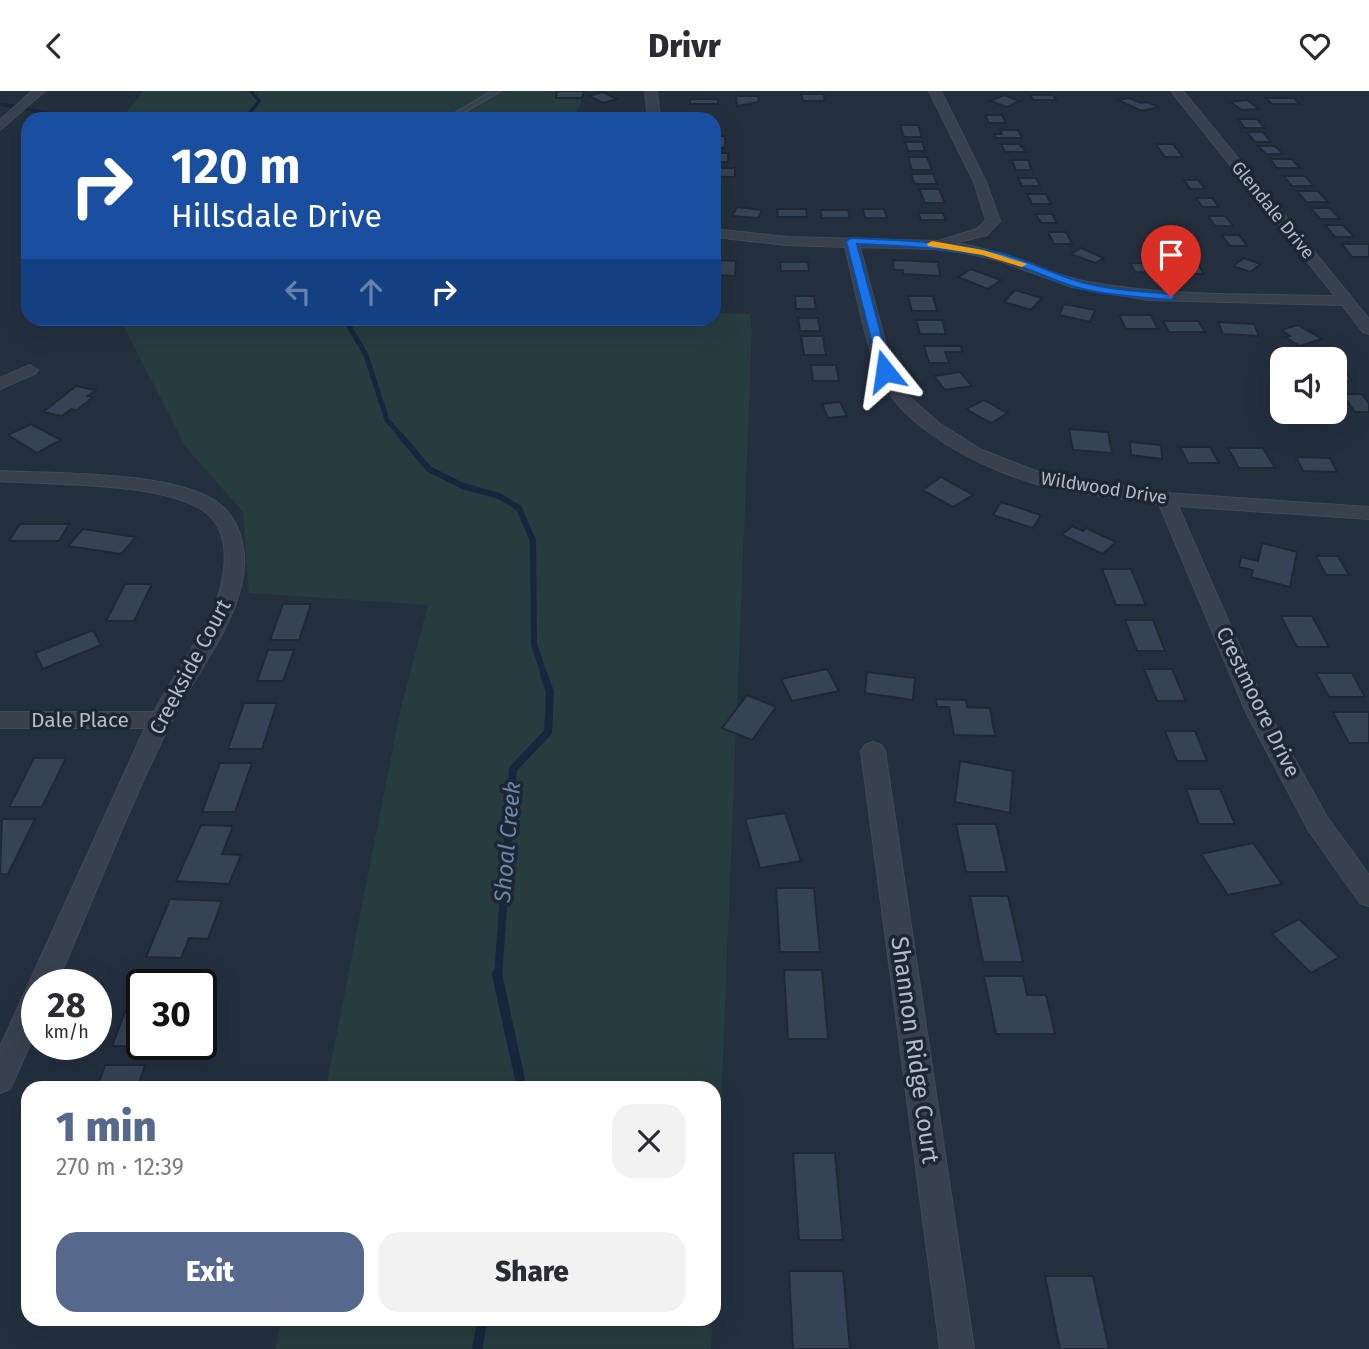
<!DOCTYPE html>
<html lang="en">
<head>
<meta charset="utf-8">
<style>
  body { margin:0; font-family:"Fira Sans",sans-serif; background:#f2f2f3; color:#2b2b33; height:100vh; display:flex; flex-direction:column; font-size:26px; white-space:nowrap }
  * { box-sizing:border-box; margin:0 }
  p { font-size:23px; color:#7c7c81 }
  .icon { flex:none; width:38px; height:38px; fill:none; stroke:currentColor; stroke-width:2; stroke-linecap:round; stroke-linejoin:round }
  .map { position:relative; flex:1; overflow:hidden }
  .panel { position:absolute; left:21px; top:990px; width:700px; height:245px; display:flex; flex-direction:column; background:#fff; border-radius:21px; box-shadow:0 7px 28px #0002 }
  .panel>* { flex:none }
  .hud { position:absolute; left:21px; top:21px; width:700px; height:214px; border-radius:21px; box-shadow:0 7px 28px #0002; background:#1a4fa0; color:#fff; overflow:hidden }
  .tools { position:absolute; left:1270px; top:256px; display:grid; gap:14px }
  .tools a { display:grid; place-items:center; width:77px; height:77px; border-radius:14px; background:#fff; box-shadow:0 7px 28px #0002; font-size:35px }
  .speed { position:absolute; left:21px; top:878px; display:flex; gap:14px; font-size:35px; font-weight:700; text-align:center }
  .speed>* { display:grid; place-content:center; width:91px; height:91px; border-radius:50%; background:#fff; box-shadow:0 7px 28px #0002; line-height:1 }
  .speed small { font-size:18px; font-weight:400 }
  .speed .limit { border:4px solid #111; border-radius:10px; background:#fff; color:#111 }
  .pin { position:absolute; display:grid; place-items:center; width:60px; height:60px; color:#fff; margin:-72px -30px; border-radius:50% 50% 50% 0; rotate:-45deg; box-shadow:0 0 7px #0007 }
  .pin .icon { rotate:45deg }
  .me { position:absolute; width:77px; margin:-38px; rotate:345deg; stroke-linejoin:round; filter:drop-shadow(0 0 5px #0008) }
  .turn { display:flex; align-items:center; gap:24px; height:147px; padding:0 35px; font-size:32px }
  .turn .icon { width:91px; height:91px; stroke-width:2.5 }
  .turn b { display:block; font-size:49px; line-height:60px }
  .lanes { display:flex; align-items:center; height:66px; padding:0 35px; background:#0003; justify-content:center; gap:35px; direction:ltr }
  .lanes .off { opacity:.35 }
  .round { display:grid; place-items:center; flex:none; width:74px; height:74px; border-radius:21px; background:#f2f2f3 }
  .headline { display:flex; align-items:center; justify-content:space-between; height:119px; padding:0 35px }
  h1 { font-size:42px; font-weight:800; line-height:52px; color:#56698c }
  .action { display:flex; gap:14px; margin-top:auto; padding:14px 35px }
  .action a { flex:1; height:80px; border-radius:21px; background:#56698c; color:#fff; font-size:28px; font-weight:800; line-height:80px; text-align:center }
  .action a+a { background:#f2f2f3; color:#2b2b33 }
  header { display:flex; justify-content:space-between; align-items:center; height:91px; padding:0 35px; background:#fff; font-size:32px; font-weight:800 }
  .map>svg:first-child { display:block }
</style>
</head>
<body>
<header><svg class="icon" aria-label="back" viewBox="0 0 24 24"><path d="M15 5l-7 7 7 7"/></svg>Drivr<svg class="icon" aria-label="heart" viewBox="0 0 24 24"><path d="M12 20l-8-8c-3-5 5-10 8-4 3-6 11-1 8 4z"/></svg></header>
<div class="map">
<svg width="1369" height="1258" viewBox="0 0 1369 1258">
  <rect width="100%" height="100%" fill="#242f3e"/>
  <g fill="#263c3f">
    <path d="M143,0H585L574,28H122Z"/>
    <path d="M714,222L750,223L752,241L714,1189V998L326,997L401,616L428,514L249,502L243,421L185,355L120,228H714Z"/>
    <path d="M281,1228H712V1229L711,1258H275Z"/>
  </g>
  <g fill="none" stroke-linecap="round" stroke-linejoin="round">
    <g stroke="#17263c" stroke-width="3.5">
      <path d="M0,13L78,28"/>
      <path d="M245,28L259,10L251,0"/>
    </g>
    <path stroke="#17263c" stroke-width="5" d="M345,228L366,264L387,329L402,346"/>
    <path stroke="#17263c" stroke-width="6" d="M400,344L429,378L463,395L499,405L519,417L533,450L534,553L545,586"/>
    <path stroke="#17263c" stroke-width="8" d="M498,885L513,678L548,641L550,601L544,584"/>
    <g stroke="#17263c" stroke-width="10">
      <path d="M497,883L522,998"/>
      <path d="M477,1258L483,1228"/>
    </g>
  </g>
  <g fill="#364354" stroke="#1f2835" stroke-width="2">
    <path d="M557,0H584L582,7H556Z"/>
    <path d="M603,1L617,8L603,12L589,5Z"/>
    <path d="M801,3H824L825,10H803Z"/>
    <path d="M1004,4L1020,10L1007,16L990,10Z"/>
    <path d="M1030,4H1053L1056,9H1033Z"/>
    <path d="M736,5H758L759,11L737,15Z"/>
    <path d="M1129,7L1141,12L1147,11L1159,16L1142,20L1118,9Z"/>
    <path d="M1266,7H1294L1300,13H1272Z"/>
    <rect x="690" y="8" width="28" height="5"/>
    <path d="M1247,9L1259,18L1242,19L1230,11Z"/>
    <path d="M985,24H1002L1006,32H989Z"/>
    <path d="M1238,28H1257L1265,37H1245Z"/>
    <path d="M900,34H918L922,46H904Z"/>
    <path d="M1000,39H1018L1022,47H996L994,43H1002Z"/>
    <path d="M1247,41H1263L1271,51H1255Z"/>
    <rect x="714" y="45" width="11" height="12"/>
    <path d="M905,51H922L925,60H908Z"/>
    <path d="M1001,53H1019L1027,61H1005Z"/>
    <path d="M1156,53H1173L1183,66H1165Z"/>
    <path d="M1258,55H1275L1283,63H1266Z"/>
    <rect x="714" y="62" width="14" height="9"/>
    <path d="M908,66H927L932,79H912Z"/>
    <path d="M1270,68H1292L1300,77H1277Z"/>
    <path d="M1012,69H1028L1032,79H1016Z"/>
    <rect x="715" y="77" width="20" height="9"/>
    <path d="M911,83H933L937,93H915Z"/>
    <path d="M1284,85H1305L1314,95H1292Z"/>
    <path d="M1018,87H1036L1040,95H1022Z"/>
    <path d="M1184,89H1198L1205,98H1190Z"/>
    <path d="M919,98H939L945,112H925Z"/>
    <path d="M1297,100H1318L1328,111H1306Z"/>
    <path d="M1027,103H1046L1051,113H1032Z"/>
    <path d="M1196,107H1212L1219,116H1203Z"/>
    <path d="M737,116L762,119L758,127L732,125Z"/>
    <path d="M1311,117H1330L1340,128H1320Z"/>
    <path d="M777,118H806L807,126H778Z"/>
    <path d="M863,118H884L887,127H865Z"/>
    <path d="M820,119H848L850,127H822Z"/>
    <path d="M918,122H943L946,129H921Z"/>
    <path d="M1036,123H1052L1057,132H1041Z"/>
    <path d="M1208,125H1225L1233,135H1215Z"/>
    <path d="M1325,134H1343L1354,146H1335Z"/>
    <path d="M1048,141H1066L1072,153H1054Z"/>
    <path d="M1222,144H1239L1247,155H1230Z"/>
    <path d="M1342,153H1369V166H1352Z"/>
    <path d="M1081,157L1104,167L1095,172L1071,163Z"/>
    <path d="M1244,167L1261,173L1250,181L1233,175Z"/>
    <path d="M714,169L736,170L735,185L714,184Z"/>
    <path d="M893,169L938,171L940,185L903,183V179H894Z"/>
    <path d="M780,171H808L809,180H781Z"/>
    <path d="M1130,172H1153L1159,182L1135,181Z"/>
    <path d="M1167,172H1197L1204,183H1173Z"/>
    <path d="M971,178L1001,189L988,198L958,186Z"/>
    <path d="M1015,199L1042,207L1031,219L1004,211Z"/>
    <path d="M795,205H814L816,218H796Z"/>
    <path d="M908,205H933L937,220H912Z"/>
    <path d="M1064,213L1095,219L1090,231L1059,224Z"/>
    <path d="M1119,224H1151L1158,238H1126Z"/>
    <path d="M798,227H818L820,240H800Z"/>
    <path d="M916,229H942L946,243H920Z"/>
    <path d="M1163,230H1198L1205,241H1169Z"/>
    <path d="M1218,231L1254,233L1259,245L1223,243Z"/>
    <path d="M1298,234L1322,248L1300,255L1285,246L1290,245L1281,239Z"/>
    <path d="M801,245H823L826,264H804Z"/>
    <path d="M924,255H961L962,261H945L949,272H929Z"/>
    <path d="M811,274H836L839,290H813Z"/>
    <path d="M1335,274H1340L1352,290H1335Z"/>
    <path d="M960,281L972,295L945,299L934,285Z"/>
    <path d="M76,295L96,299L88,305L93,306L77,319L71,318L62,325L43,321Z"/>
    <path d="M1342,303H1362L1369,313V321H1355Z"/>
    <path d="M984,309L1008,322L991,332L966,318Z"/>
    <path d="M840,311L847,325L828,327L822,313Z"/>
    <path d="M31,333L61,349L37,362L8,344Z"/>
    <path d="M1069,338L1108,341L1112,362L1073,359Z"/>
    <path d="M1130,351L1161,354L1162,368L1131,364Z"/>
    <path d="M1180,356H1210L1219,372H1188Z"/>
    <path d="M1228,357H1263L1275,377H1239Z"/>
    <path d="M1296,366L1330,367L1337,381L1303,380Z"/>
    <path d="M941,386L973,404L953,416L922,399Z"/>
    <path d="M1001,411L1041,424L1033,437L993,424Z"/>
    <path d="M20,433H69L59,450H9Z"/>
    <path d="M1072,435L1083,440L1086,437L1116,451L1103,463L1062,444Z"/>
    <path d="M83,438L136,446L121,463L68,455Z"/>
    <path d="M1262,452L1297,461L1290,496L1251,486L1253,479L1239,476L1241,466L1258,470Z"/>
    <path d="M1316,465H1338L1349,484H1326Z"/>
    <path d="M1102,478H1131L1146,514H1116Z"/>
    <path d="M125,493H152L134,530H106Z"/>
    <path d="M283,513H311L299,549H270Z"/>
    <path d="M1281,525H1312L1329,556H1297Z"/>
    <path d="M1125,529H1153L1165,560H1137Z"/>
    <path d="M93,539L101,554L43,578L35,562Z"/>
    <path d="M268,559H294L283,590H257Z"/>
    <path d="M827,578L839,600L792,610L781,588Z"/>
    <path d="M1144,578H1172L1186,610H1157Z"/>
    <path d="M867,581L915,587L913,609L865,602Z"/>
    <path d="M1316,582H1352L1365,606H1329Z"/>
    <path d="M747,604L776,616L752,649L722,637Z"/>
    <path d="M936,608L966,609L967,616L990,617L995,645L954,644L949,616H937Z"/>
    <path d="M244,612H277L262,658H228Z"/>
    <path d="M1333,621H1369V652H1349Z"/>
    <path d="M1165,640H1195L1207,670H1177Z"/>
    <path d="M34,667H66L42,716H9Z"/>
    <path d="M960,670L1013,680L1010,722L955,711Z"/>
    <path d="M220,672H252L235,721H202Z"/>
    <path d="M1186,698H1220L1235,733H1199Z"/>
    <path d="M785,722L801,770L760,777L745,728Z"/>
    <path d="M2,728H35L8,783H0Z"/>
    <path d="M956,733H996L1007,781H966Z"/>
    <path d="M201,734L233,735L222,763L241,764L229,793L176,790Z"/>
    <path d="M1253,752L1282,793L1228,804L1201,763Z"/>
    <path d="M776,797H814L820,861H780Z"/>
    <path d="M970,805H1008L1023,871H983Z"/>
    <path d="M170,808L222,810L208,848L189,847L181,867L146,866Z"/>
    <path d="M1299,828L1339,866L1311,882L1272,843Z"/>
    <path d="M784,879H822L828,948H788Z"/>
    <path d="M984,885H1023L1027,904H1046L1055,943H996Z"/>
    <path d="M137,890L176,891L174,894H142V954L152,955H112Z"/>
    <path d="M105,974H145L137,998H97Z"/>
    <path d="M793,1062H835L843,1149H799Z"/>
    <path d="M789,1180H843L850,1258H793Z"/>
    <path d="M1045,1185H1093L1109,1258H1060Z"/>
  </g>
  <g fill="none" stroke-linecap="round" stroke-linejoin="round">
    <defs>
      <path id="service" d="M493,0H500L452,28H445Z"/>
      <g id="minor">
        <path d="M32,0H45L0,39V29Z"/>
        <path d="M645,0H657L660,28H648Z"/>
        <path d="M929,0H941L986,91L1000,130L987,144L955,152C1001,158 1039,181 1083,190C1166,206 1251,203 1335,205L1171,0H1183L1369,228V243L1363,241L1342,214L1148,209L1072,196L997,169L965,162L934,158L860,156L893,280L906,303L940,333L982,359L1046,384L1166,402L1369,416V428L1178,415L1268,621L1327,726L1369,784V815L1360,812L1309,740L1246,621L1159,413C1119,406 1076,404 1037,393C982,377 899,337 877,280C863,243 855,195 845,156L787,154L714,146V138L787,146L938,150L977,138L986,129L974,91Z"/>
        <path d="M30,274L38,279L36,282L0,298V287Z"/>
        <path d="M0,380C54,383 183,379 223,416C244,436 248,468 241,495C229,545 193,586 171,631C128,717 94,807 56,894H37V938L10,998L0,1002V956L145,637H0V621H154C173,584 199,552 215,514C225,489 232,450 212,427C179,390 50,394 0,390Z"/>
        <path d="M873,651L881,654L885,660L974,1258H940L861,660L865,654Z"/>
      </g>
    </defs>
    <use href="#service" stroke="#414a57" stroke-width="3"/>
    <use href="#minor" stroke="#414a57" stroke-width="2"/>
    <use href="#service" fill="#38414e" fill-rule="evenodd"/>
    <use href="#minor" fill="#38414e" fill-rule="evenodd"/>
  </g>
  <path fill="#1a73e8" stroke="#114b97" stroke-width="2" d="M851,147C901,149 950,151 1000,162C1027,169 1053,183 1081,191C1110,199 1141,200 1171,203L1176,206L1171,209C1139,206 1107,205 1075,196C1048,188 1022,174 995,167C949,157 903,155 857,153L891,280L885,284L879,280L846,150Z"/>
  <path fill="#f59e0b" d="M932,150L983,159L1027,173L1022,176L982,164L928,155L927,153Z"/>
  <g text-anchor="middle" stroke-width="7" stroke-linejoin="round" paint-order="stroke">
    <g font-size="18" fill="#b4bcc9" stroke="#1d2633">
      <text transform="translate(1273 119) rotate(51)" y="6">Glendale Drive</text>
      <text transform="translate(1104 397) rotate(9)" y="6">Wildwood Drive</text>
    </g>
    <g font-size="21" fill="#b4bcc9" stroke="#1d2633">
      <text transform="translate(190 576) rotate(-62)" y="7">Creekside Court</text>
      <text transform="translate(1258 611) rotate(64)" y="7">Crestmoore Drive</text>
      <text x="80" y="636">Dale Place</text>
    </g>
    <g font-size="23" font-style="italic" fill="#6d86a8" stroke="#1d2633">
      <text transform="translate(507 751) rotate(-85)" y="8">Shoal Creek</text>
    </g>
    <g font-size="24" fill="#b4bcc9" stroke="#1d2633">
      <text transform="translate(915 959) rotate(82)" y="8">Shannon Ridge Court</text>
    </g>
  </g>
</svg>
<div class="tools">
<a><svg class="icon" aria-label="sound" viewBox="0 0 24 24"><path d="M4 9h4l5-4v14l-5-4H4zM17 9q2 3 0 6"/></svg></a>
</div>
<div class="speed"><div>28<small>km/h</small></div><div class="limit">30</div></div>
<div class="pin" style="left:1171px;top:206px;background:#d93025"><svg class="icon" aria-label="arrive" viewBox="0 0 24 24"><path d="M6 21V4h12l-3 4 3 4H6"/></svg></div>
<svg class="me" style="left:885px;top:280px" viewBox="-20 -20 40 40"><path d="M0-17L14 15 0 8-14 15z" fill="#1a73e8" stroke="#fff" stroke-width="4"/></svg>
<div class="hud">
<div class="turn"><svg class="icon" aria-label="right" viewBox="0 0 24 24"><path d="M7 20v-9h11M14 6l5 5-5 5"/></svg><div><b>120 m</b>Hillsdale Drive</div></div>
<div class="lanes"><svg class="icon off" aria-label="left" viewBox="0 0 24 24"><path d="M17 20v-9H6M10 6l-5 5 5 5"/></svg><svg class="icon off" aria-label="ahead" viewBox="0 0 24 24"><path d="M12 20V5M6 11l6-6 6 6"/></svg><svg class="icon" aria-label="right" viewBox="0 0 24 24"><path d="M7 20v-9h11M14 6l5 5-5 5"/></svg></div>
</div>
<section class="panel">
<div class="headline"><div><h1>1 min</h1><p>270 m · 12:39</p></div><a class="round"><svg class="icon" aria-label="close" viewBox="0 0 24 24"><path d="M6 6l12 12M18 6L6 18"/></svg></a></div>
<div class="action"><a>Exit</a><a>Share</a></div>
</section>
</div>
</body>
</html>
